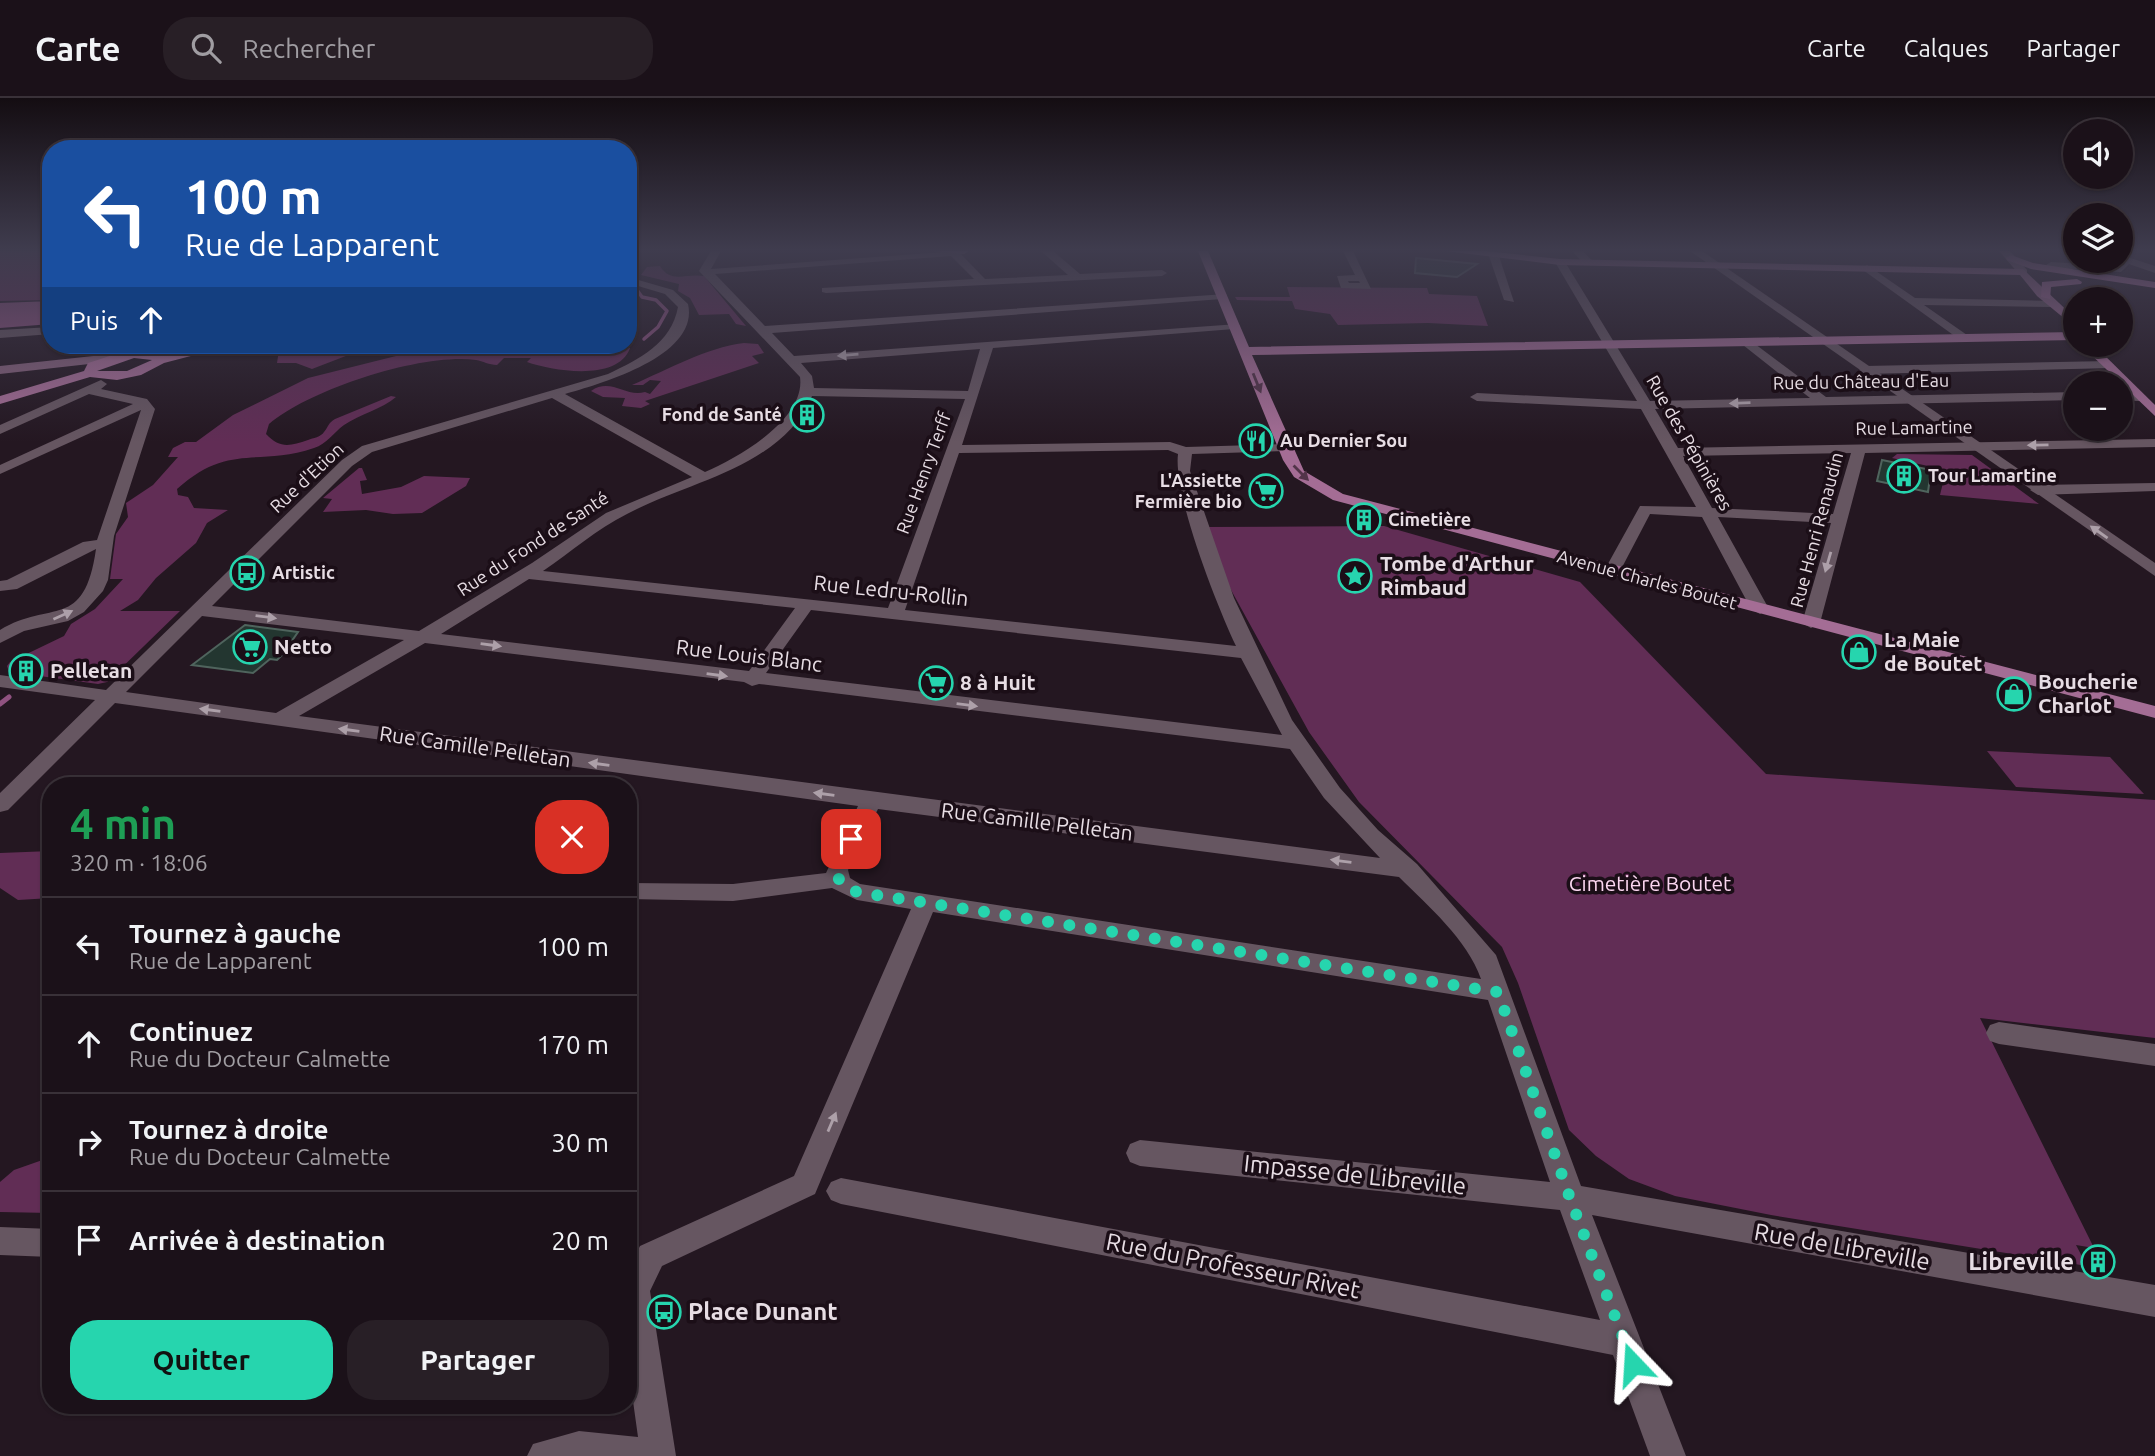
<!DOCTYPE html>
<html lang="fr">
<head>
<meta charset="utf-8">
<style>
  body { margin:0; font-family:Ubuntu,sans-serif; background:#281f26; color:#f1f3f6; height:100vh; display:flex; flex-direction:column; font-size:26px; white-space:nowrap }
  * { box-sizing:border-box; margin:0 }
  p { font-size:23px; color:#a09da2 }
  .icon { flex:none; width:38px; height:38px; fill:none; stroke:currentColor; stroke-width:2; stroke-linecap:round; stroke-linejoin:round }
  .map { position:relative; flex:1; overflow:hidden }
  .panel { position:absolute; left:42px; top:679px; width:595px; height:637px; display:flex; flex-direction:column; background:#1b1119; border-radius:28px; box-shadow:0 2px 5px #0004,0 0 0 2px #393138 }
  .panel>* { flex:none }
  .hud { position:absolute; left:42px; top:42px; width:595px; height:214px; border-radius:28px; box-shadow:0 2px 5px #0004,0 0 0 2px #393138; background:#1a4fa0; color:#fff; overflow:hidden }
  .buttons { position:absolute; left:2063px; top:21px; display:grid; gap:14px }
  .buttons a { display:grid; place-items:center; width:70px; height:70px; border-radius:50%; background:#1b1119; box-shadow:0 2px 5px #0004,0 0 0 2px #393138; font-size:35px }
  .pin { position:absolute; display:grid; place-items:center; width:60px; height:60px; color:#fff; margin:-30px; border-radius:14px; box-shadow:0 4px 10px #0006 }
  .me { position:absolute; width:77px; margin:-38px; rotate:340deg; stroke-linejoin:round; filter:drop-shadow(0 0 5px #0008) }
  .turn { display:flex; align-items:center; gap:24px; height:147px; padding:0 28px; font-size:32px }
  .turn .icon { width:91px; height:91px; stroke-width:2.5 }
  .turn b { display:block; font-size:49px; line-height:60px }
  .then { display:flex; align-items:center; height:66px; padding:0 28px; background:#0003; gap:14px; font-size:26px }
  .round { display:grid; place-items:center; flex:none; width:74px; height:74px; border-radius:28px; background:#281f26 }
  .summary { display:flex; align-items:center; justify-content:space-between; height:119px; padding:0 28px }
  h1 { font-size:42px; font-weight:600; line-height:52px; color:#1e9e55 }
  .action { display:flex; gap:14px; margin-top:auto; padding:14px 28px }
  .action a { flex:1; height:80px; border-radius:28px; background:#26d5ae; color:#111; font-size:28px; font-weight:600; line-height:80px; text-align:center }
  .action a+a { background:#281f26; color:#f1f3f6 }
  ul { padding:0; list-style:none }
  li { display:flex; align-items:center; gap:21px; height:98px; padding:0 28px; border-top:2px solid #393138 }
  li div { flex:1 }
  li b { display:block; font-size:26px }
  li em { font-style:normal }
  header { display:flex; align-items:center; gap:42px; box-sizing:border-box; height:98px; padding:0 35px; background:#1b1119; border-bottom:2px solid #393138 }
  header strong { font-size:33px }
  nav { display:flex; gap:38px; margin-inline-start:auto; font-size:24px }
  .search { width:490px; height:63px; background:#281f26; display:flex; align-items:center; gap:18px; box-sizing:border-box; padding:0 24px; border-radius:28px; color:#a09da2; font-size:26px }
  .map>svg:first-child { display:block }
</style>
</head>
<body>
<header>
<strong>Carte</strong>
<div class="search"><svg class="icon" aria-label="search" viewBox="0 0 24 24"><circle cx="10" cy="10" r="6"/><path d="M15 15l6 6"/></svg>Rechercher</div>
<nav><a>Carte</a><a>Calques</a><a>Partager</a></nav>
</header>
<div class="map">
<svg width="2155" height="1358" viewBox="0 0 2155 1358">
  <rect width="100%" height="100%" fill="#241721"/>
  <g fill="#612d55">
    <path d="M0,153H51V202L0,203Z"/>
    <path d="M660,168C671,186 685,175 704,178L746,228L736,226L729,216L699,217L690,200L678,193L679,186L641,177L647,169Z"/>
    <path d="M1287,189L1427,190L1429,196L1477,198L1488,228L1428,225L1338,227L1330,216L1295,211L1292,203L1237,202L1235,199H1290Z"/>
    <path d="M744,245L758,246L764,255L752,258L759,265L645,303L650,306L641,310L622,308L625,300L603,299L591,293C611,279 626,300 645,294L650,296L661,283L650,282L643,287H632C669,271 705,250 744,245Z"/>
    <path d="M472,247H622L630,250C618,284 553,273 527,264L531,260H504L497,267C489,267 483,263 476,262C421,255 311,291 269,326L266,336C280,351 290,348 308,342C313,340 321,339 324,334C329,328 328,325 335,321L391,298L396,299C382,311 360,316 344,327C333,335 327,346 314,350C258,369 229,344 177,391L178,397L188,399L194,410L228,412L207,425L196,445L156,480L138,502L120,513H180L107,584L98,586L25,576L33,571L27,569L18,575L9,574L7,568L10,564L64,538L71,526L95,511L123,481H110L116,436L128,419L126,405L153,387L178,359H168L173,350L185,344H196L233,317L308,280L408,255Z"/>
    <path d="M291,248L313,257L351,256L312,271L296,265H277L279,252L290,251Z"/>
    <path d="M1897,356L1972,357L2039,406L1940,397L1946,372L1892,360Z"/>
    <path d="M359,370H362L367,382L360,383L362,396L401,389L424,378L470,380L466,388L422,415L393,416L366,412L323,414L332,401L323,400Z"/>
    <path d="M1384,428L1580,484L1766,676L2155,702V940L1980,920L2094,1150L2076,1147L2087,1168L1771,1117L1675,1098L1629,1081L1596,1058L1569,1032L1518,885L1502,849L1359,704L1309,634L1225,481L1205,429Z"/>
    <path d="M1987,653L2110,659L2144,696L2016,689Z"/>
    <path d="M51,753V800L18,802L0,790V755Z"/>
    <path d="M51,1059V1115L0,1114V1084L14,1072Z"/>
  </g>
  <path fill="#905280" d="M51,203V226L0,230V205Z"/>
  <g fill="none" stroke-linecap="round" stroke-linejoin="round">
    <path stroke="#905280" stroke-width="3.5" d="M637,192L642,199L656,202L667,213L658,229L644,241"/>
    <path stroke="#905280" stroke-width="5" d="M0,606L9,599"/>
  </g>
  <g fill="#233630" stroke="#4f645d" stroke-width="2">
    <path d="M1416,160L1477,166L1457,179L1415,175Z"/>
    <path d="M1882,362L1931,372L1928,394L1877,383Z"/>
    <path d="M245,527L298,534L282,557L277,562L270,561L253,575L192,567Z"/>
  </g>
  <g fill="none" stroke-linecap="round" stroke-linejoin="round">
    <g fill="#665661" fill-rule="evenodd">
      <path d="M711,153H721L711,171L958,153L985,181L1068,177L1041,153H1053L1080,176L1162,172L1167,175L1162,178L826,195L822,194V190L974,181L951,158L715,176L765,228L1226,196L1227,198L1222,201L772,235L794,258L1238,226L1240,228L1234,231L993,250L962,347L1170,344L1186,349L1289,346V352L1284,353L1192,356L1190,373L1234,500L1292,622L1340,690L1378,732L1417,766L1496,857L1581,1088L2155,1187V1219L1592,1117L1686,1358H1650L1613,1257L841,1106L831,1102L826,1093L831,1084L841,1080L1600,1222L1560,1112L1140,1068L1130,1064L1126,1055L1130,1046L1140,1042L1550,1084L1488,902L933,814L815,1096L662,1168L650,1193L676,1358H527L533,1346L579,1333L638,1339L628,1267V1171L640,1148L794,1078L911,811L857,802L832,790L733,803L628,801V785L733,786L826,775L858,708L115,605L8,712L0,714V695L95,602L0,589V577L106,592L342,362L362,348L608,276C639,261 671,246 678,209L665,196L628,185V179L673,192L688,206C700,258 600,286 565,296L705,374C738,360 806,321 800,279L699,173ZM980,251L968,293L814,290L812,278L801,265ZM812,298L965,301L888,510L543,473C571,454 597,431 627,416C687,384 783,369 812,298ZM552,300L692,379L606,415L532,465L419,533L212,508L352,368L372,354ZM1168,352L1178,356C1173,397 1217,508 1236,548L905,512L959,355ZM529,481L795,510L749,573L441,536ZM811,512L1241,560L1282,637L766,575ZM202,518L404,542L276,615L126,594ZM425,545L744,584L752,588L759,586L1290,651L1324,700L1380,760L299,618ZM878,711L1399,779C1428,808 1467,841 1481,881L860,786L850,780L848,772Z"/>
      <path d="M1343,153H1353L1371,191L1341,190L1337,178L1355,177ZM1348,183H1359L1360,185H1349Z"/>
      <path d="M1572,153H1583L1594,165L1585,167Z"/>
      <path d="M1494,155L1499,158L1514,204L1504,202L1489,158Z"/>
      <path d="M2121,157L2155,168V175L2129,166L2121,174L2051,170L2046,167L2051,164L2118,168Z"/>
      <path d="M1560,161L1565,164L1650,303L1810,300L1743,247V241L1747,240L1826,299L2076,294V302L1655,311L1678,350L2155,341V349L1865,355L1820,525L1811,530L1802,525L1831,425L1718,419L1769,511L1760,516L1751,511L1702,419L1650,416L1618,477H1606L1604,473L1640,408L1696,409L1641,311L1477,303L1470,299L1477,295L1637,303L1555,164ZM1851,355L1833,416L1712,410L1683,358Z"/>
      <path d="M1867,167L1915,200L2054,203L2060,206L2054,209L1924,207L1967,237L1969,240L1963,244L1863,172L1862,170Z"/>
      <path d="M2108,263L2114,267L2112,270L1865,276L1859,272L1865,268Z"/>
      <path d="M101,282L107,286L101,291L147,301L155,311L114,438L108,482L103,493L84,514L68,523L24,533L0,545V532C51,501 84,534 96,451L17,491L0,493V483L7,482L83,444L97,442L141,312L0,376V367L133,306L89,296L0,336V327Z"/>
      <path d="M2121,294L2139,295L2146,299L2139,303L2121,302Z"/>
      <path d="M2155,385V393L2038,397L2030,392L2038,387Z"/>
      <path d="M1999,924L2155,946V968L1999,946L1990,943L1986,935L1990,927Z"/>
      <path d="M0,1129L51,1131V1159L0,1157Z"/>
    </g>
    <g fill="#665661" fill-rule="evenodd">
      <path d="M1690,153H1702L2155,465V478Z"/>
      <path d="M51,229V236L0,240V232Z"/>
    </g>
    <g fill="#85617b" fill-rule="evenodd">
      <path d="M1999,153H2010L2027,172V176H2019Z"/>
      <path d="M112,256L118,260L116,263L0,276V268Z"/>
    </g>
    <g fill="#a46d95" fill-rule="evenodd">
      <path d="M933,153H969L964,156Z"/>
      <path d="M1198,153H1208L1249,249L2076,234V242L1252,257L1304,373L1343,396L2155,608V620L1333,402L1294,379L1283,362Z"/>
      <path d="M1445,153H1485L1560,161L2023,171L2076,221V230L2037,198L2020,177L1560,167Z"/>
      <path d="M212,247H233L164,265L141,277L117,282L90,279L0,306V298L84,273L88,265C109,259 142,243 162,258ZM134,260L152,262L127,273H97Z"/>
      <path d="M2081,247H2094L2155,307V318Z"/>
    </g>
    <g fill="#b874a6" fill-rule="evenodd">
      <path d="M2011,157L2033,165L2155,184V190L2031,171L2007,162L2006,160Z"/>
      <path d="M2077,181L2082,184L2081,186L2051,189L2050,201L2041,199L2042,184Z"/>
    </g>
  </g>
  <defs><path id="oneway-solid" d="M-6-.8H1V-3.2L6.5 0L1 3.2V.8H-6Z" transform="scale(1.75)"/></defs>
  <g fill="#ada0a9">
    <use href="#oneway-solid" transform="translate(848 257) rotate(175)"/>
    <use href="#oneway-solid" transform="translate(1740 305) rotate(178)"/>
    <use href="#oneway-solid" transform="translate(2038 347) rotate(179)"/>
    <use href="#oneway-solid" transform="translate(2099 434) rotate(-145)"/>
    <use href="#oneway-solid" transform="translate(1828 464) rotate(106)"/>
    <use href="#oneway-solid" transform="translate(63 517) rotate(-24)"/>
    <use href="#oneway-solid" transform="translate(266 519) rotate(7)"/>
    <use href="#oneway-solid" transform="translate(491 547) rotate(8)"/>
    <use href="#oneway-solid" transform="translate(717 577) rotate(8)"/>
    <use href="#oneway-solid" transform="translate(967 607) rotate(7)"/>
    <use href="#oneway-solid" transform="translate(210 612) rotate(-172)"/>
    <use href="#oneway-solid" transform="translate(349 632) rotate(-172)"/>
    <use href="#oneway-solid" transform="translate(599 666) rotate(-172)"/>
    <use href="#oneway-solid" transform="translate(824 696) rotate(-172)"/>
    <use href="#oneway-solid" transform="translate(1341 763) rotate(-173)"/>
    <use href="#oneway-solid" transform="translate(832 1024) rotate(-67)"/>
  </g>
  <g fill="#523449">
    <use href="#oneway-solid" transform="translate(1257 285) rotate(68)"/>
    <use href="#oneway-solid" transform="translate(1301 375) rotate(45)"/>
  </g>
  <linearGradient id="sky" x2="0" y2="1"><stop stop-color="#140d12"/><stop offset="0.44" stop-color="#3f3c4e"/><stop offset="1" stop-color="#3f3c4e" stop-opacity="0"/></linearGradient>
  <rect width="2155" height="344" fill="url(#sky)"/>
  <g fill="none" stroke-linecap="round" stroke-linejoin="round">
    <path stroke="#26d5ae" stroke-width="12" stroke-dasharray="0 21.6" d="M851,741C839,765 825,782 857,794L1498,894L1570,1100L1633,1266"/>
  </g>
  <defs>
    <symbol id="building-ring" viewBox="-11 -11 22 22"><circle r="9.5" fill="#1b0e17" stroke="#26d5ae" stroke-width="1.5"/><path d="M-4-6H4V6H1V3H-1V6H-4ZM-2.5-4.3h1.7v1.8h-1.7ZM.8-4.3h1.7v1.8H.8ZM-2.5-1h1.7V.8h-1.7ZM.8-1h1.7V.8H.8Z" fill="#26d5ae"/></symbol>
    <symbol id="restaurant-ring" viewBox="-11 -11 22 22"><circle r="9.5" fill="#1b0e17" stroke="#26d5ae" stroke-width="1.5"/><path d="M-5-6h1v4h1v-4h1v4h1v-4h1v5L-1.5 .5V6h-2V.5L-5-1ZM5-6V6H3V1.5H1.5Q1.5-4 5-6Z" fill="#26d5ae"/></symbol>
    <symbol id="supermarket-ring" viewBox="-11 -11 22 22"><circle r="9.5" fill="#1b0e17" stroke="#26d5ae" stroke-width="1.5"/><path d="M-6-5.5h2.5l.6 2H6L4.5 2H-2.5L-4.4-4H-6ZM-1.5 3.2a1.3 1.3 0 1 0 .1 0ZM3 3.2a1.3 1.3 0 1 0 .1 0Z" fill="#26d5ae"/></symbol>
    <symbol id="bus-ring" viewBox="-11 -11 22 22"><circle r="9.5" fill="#1b0e17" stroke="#26d5ae" stroke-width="1.5"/><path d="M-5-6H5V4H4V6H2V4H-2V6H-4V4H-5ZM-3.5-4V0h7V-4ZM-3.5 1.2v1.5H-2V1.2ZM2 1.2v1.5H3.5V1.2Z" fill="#26d5ae"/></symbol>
    <symbol id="sight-ring" viewBox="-11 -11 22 22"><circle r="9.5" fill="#1b0e17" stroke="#26d5ae" stroke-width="1.5"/><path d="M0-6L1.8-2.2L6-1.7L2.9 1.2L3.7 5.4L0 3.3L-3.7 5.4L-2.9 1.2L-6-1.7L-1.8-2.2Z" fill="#26d5ae"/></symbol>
    <symbol id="shop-ring" viewBox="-11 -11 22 22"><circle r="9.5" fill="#1b0e17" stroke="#26d5ae" stroke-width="1.5"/><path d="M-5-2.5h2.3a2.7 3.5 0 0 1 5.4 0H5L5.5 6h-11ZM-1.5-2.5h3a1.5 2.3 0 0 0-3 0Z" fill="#26d5ae"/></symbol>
  </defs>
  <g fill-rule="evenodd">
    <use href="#building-ring" x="788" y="298" width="38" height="38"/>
    <use href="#restaurant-ring" x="1237" y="324" width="38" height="38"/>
    <use href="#building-ring" x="1885" y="359" width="38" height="38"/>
    <use href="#supermarket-ring" x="1247" y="374" width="38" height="38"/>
    <use href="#building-ring" x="1345" y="403" width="38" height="38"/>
    <use href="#bus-ring" x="228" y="456" width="38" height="38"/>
    <use href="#sight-ring" x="1336" y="459" width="38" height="38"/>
    <use href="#supermarket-ring" x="231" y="530" width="38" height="38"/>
    <use href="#shop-ring" x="1840" y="535" width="38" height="38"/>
    <use href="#building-ring" x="7" y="554" width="38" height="38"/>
    <use href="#supermarket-ring" x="917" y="566" width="38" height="38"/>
    <use href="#shop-ring" x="1995" y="577" width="38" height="38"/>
    <use href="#building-ring" x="2079" y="1145" width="38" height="38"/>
    <use href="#bus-ring" x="645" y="1195" width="38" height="38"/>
  </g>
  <g text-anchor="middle" stroke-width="7" stroke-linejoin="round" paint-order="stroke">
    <g font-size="18" fill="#e7dde4" stroke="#1b0e17">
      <text transform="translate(1861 284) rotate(-1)" y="6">Rue du Château d'Eau</text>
      <text transform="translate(1914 330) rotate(-1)" y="6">Rue Lamartine</text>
      <text transform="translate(1689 345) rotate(60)" y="6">Rue des Pépinières</text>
      <text transform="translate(924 375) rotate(-70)" y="6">Rue Henry Terff</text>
      <text transform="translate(307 380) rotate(-43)" y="6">Rue d'Etion</text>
      <text transform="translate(1817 432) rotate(-75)" y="6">Rue Henri Renaudin</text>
      <text transform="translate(533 446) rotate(-33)" y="6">Rue du Fond de Santé</text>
      <text transform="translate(1647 482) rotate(15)" y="6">Avenue Charles Boutet</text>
    </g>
    <g font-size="18" font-weight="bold" fill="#e7dde4" stroke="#1b0e17" text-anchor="start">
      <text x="782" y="323" text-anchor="end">Fond de Santé</text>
      <text x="1280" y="349">Au Dernier Sou</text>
      <text x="1928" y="384">Tour Lamartine</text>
      <text x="1242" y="389" text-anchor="end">L'Assiette<tspan x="1242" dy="21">Fermière bio</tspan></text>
      <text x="1388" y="428">Cimetière</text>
      <text x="272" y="481">Artistic</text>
    </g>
    <g font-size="21" font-weight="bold" fill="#e7dde4" stroke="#1b0e17" text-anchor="start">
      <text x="1380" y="473">Tombe d'Arthur<tspan x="1380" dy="24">Rimbaud</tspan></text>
      <text x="1884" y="549">La Maie<tspan x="1884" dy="24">de Boutet</tspan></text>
      <text x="274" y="556">Netto</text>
      <text x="50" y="580">Pelletan</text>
      <text x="2038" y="591">Boucherie<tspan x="2038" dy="24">Charlot</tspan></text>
      <text x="960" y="592">8 à Huit</text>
    </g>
    <g font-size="21" fill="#e7dde4" stroke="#1b0e17">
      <text transform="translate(891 493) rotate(6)" y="7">Rue Ledru-Rollin</text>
      <text transform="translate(749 558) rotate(7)" y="7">Rue Louis Blanc</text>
      <text transform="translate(475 649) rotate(8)" y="7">Rue Camille Pelletan</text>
      <text transform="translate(1037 724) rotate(7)" y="7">Rue Camille Pelletan</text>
    </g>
    <g font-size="21" fill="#fbd6f0" stroke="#1b0e17">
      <text x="1650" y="793">Cimetière Boutet</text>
    </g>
    <g font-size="24" fill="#e7dde4" stroke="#1b0e17">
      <text transform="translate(1355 1077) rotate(6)" y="8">Impasse de Libreville</text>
      <text transform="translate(1842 1149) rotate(10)" y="8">Rue de Libreville</text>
      <text transform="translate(1233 1168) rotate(11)" y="8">Rue du Professeur Rivet</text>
    </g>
    <g font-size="24" font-weight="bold" fill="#e7dde4" stroke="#1b0e17" text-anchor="end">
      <text x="2074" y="1172">Libreville</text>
      <text x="688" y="1222" text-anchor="start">Place Dunant</text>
    </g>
  </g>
</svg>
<div class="buttons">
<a><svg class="icon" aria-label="sound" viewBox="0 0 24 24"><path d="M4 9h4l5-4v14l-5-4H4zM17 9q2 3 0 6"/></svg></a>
<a><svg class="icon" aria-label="layers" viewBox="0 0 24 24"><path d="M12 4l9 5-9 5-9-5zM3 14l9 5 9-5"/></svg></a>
<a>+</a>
<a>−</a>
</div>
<div class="pin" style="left:851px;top:741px;background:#d93025"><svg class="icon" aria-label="arrive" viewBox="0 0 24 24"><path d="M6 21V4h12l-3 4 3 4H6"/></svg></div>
<svg class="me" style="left:1633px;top:1266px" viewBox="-20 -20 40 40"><path d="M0-17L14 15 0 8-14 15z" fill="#26d5ae" stroke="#fff" stroke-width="4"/></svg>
<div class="hud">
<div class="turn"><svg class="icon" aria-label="left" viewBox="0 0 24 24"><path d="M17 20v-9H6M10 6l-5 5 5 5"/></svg><div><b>100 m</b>Rue de Lapparent</div></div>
<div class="then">Puis<svg class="icon" aria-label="ahead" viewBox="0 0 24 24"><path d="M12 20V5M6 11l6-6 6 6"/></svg></div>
</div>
<section class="panel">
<div class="summary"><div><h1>4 min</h1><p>320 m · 18:06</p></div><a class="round" style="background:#d93025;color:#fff"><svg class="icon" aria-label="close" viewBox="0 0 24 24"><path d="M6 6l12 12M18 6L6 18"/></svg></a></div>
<ul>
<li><svg class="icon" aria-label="left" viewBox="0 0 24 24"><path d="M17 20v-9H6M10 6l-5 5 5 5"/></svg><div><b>Tournez à gauche</b><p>Rue de Lapparent</p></div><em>100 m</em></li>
<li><svg class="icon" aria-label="ahead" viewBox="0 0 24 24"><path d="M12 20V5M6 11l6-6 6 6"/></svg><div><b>Continuez</b><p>Rue du Docteur Calmette</p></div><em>170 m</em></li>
<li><svg class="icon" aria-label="right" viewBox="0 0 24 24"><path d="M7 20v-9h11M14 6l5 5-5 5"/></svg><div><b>Tournez à droite</b><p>Rue du Docteur Calmette</p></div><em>30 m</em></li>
<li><svg class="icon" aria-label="arrive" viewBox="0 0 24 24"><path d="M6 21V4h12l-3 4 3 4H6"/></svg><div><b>Arrivée à destination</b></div><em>20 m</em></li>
</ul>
<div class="action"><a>Quitter</a><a>Partager</a></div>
</section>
</div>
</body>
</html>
